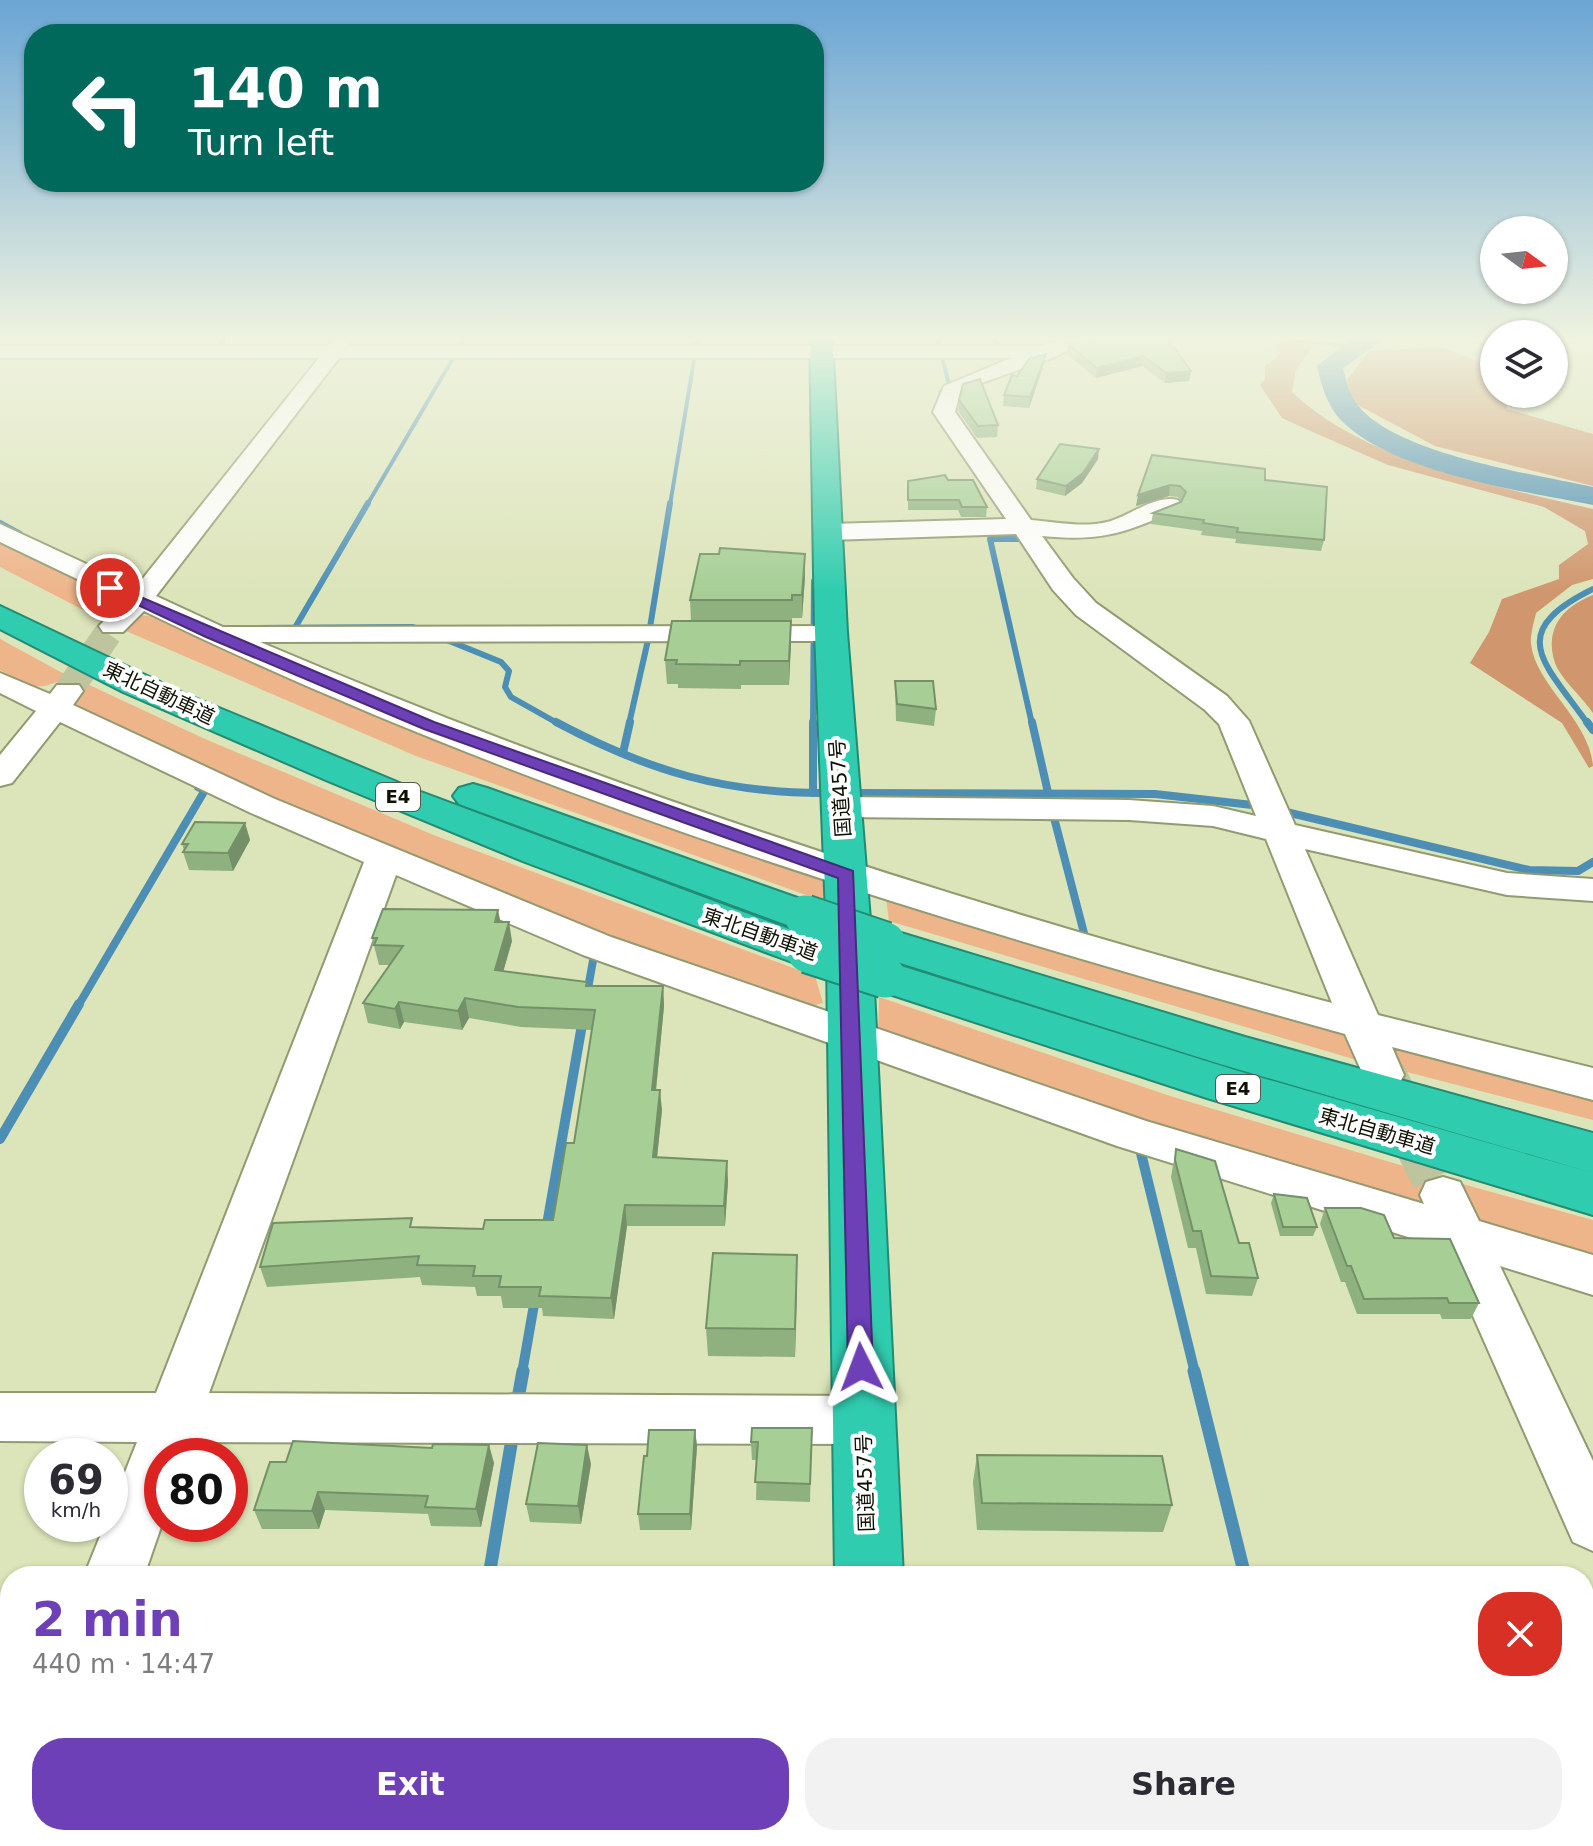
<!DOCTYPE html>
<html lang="en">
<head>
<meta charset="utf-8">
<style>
  body { margin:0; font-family:"DejaVu Sans","Noto Sans JP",sans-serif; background:#f2f2f3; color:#2b2b33; height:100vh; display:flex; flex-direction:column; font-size:30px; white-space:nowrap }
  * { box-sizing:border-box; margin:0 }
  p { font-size:26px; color:#7c7c81 }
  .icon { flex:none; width:44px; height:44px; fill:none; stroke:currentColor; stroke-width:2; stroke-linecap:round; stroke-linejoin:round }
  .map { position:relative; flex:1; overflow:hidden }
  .drawer { position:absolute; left:0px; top:1566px; width:1594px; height:280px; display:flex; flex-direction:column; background:#fff; border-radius:32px 32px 0 0; box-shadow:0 2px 6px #0004 }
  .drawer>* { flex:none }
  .guide { position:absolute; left:24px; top:24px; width:800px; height:168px; border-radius:32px; box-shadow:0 2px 6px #0004; background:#00695c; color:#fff; overflow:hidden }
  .needle { width:52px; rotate:105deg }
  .fabs { position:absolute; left:1480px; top:216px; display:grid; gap:16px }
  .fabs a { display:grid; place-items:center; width:88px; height:88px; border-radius:50%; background:#fff; box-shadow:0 2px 6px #0004; font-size:40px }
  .speed { position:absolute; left:24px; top:1438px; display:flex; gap:16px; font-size:40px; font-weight:700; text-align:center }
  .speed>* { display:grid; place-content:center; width:104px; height:104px; border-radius:50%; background:#fff; box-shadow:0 2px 6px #0004; line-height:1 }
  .speed small { font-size:20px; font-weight:400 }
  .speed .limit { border:12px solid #d22; background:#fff; color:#111 }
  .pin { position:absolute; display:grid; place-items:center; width:68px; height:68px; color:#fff; margin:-34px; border:4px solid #fff; border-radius:50%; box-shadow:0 2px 8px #0007 }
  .me { position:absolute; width:88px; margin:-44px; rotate:357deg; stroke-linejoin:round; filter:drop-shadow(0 0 6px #0008) }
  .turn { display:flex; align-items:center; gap:28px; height:168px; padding:0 32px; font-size:36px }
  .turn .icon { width:104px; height:104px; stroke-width:2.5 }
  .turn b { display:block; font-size:56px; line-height:68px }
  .round { display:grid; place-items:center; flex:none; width:84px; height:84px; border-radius:32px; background:#f2f2f3 }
  .head { display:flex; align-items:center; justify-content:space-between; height:136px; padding:0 32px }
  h1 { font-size:48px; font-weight:700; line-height:60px; color:#6d40b8 }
  .button { display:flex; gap:16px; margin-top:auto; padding:16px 32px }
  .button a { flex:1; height:92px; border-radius:32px; background:#6d40b8; color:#fff; font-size:32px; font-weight:700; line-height:92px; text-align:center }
  .button a+a { background:#f2f2f3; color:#2b2b33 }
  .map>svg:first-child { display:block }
</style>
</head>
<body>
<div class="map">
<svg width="1593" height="1846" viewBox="0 0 1593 1846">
  <rect width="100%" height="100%" fill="#dce4b9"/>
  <g fill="#eeb48a">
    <path d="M0,540L128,604L118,616L103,620L0,567Z"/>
    <path d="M135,615L151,616L426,735L828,878L834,905L416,756L119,628Z"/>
    <path d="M0,639L68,676C37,694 30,686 0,670Z"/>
    <path d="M85,683L205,739L436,836L815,976L823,1003L797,1010L386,850L71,708L67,702Z"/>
    <path d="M886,897L1347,1028L1370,1064L889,921Z"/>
    <path d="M879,997L1170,1096L1420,1171L1435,1202L1420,1216L878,1036Z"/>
    <path d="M1389,1043L1593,1089V1120L1395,1069Z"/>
    <path d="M1455,1182L1593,1220V1264L1474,1222Z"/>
  </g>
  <g fill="#d0966d">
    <path d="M1249,336L1314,345L1296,370L1292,392C1365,462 1496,486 1593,509V579L1572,585L1536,613C1534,622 1530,635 1531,644C1535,684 1590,721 1593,766L1589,768L1562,723L1470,663L1489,632L1502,599L1559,579V565L1588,544L1585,531L1544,507L1388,465L1306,429L1282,418L1260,385L1265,379V366L1280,354L1274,344Z"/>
    <path d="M1442,347L1494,368V394H1507V409L1593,434V486L1435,446L1352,402L1347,380L1369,351Z"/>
    <path d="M1593,595V713C1583,698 1561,679 1555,663C1544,628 1563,607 1593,595Z"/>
  </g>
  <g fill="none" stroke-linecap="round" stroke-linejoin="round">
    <g stroke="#4d8eb5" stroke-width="4">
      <path d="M937,336L949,385L941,392L937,406"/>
      <path d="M994,336L999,350"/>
      <path d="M1271,336L1352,347"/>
      <path d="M212,352L228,336"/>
      <path d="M367,505L466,336"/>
      <path d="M670,505L698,336"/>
    </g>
    <g stroke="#4d8eb5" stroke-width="6">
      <path d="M0,523L20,534"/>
      <path d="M1024,539H990L1032,724"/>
      <path d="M296,626L368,503"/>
      <path d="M240,628L413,627L422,630"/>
      <path d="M442,638L501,662L509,671L505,687L511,697L559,724"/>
      <path d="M629,724L648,640L670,503"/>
      <path d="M813,724L814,581"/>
      <path d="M1588,724C1544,662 1504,633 1593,589"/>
    </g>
    <g stroke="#4d8eb5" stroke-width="8">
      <path d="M556,722C648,771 725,794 830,793"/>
      <path d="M1032,722L1049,797"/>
      <path d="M1587,722L1593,730"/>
      <path d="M623,753L630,722"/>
      <path d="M813,793V722"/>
      <path d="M852,793L1155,794L1261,806"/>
      <path d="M1052,810L1085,937"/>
      <path d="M1282,811L1529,870L1578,871L1593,862"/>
      <path d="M587,994L594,955"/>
      <path d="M78,1006L205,790L198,787"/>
    </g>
    <g stroke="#4d8eb5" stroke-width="10">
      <path d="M0,1139L79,1004"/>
      <path d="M1139,1145L1195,1373"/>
      <path d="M546,1230L583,1019"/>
      <path d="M522,1373L535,1299"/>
    </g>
    <g stroke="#4d8eb5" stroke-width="13">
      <path d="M1194,1371L1245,1576"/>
      <path d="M517,1404L523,1371"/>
      <path d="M489,1576L513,1433"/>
      <path d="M1310,1836L1313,1846"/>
      <path d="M443,1846L445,1836"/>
    </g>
    <path fill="#4d8eb5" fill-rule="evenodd" d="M1355,336H1388L1343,368C1346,379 1349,393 1356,403C1393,454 1533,474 1593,487V505C1522,491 1387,472 1338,417C1326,402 1321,384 1317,366Z"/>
    <path stroke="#bdc49e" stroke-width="28" stroke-dasharray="28 14" stroke-linecap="butt" d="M68,691L113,626"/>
    <path stroke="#bdc49e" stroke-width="46" stroke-dasharray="46 23" stroke-linecap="butt" d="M1383,1075L1443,1195"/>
    <defs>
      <g id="minor">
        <path d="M337,336H351L353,339L348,346H1041L1068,336H1094L1057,356L970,387L960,393L955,412L1031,520C1055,522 1083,528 1107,522C1129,517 1154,494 1178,500L1181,505L1178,510C1123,533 1103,542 1042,536L1073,578L1096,603L1227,696L1249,721L1295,825L1507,873L1593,879V901L1507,895L1305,849L1378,1015L1593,1068V1100L1392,1047L1404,1075L1398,1086L1383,1090L1368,1086L1345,1034C937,921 526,797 144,611L123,632H103L99,626L123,601L0,542V524L136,587L319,358H0V346H328ZM339,358H1011L944,386L933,412L1006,519L829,524L816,532L829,540L1016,534L1053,590L1076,615L1205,710L1219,724L1256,816L1213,806L1129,800L840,797L828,800L823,807L828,814L840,817L1129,820L1213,826L1266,839L1332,1003C967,906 608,790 260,642L831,641L841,638L845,632L841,626L223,627L156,596Z"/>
        <path d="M0,673L50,694L57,685H79L83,691L73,705L275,799L611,937L1146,1121L1424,1204L1420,1195L1426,1182L1443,1177L1460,1182L1479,1221L1593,1255V1295L1500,1266L1593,1461V1551L1573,1542L1443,1248L1117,1146L583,955L396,875L209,1393L863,1396L882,1403L890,1420L882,1437L863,1444L192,1442L187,1456H162V1524L144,1576H84L105,1524H110V1510L137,1442L0,1441V1393H156L364,862L251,813L60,722L12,783L0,786V755L36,711L0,693Z"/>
        <path d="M10,1805V1836H51L47,1846H0V1809Z"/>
      </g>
      <g id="highway">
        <path d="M810,336H832L847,632L871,932L885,929L901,933L1245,1037L1593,1133V1173L1220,1064L872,954L873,965L885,962L901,966L1235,1070L1593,1173V1215L1207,1098L874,989L903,1576H835L827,958L824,962L808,967L792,962L525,862L328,781L123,692L0,629V606L183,693L421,792L824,942L827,946L826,917L820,926L805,930L790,926L459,804L453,796L459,788L473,784L487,788L820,906L826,915L815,632Z"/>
        <path d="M838,1836H916L918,1846H838Z"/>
      </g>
    </defs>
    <use href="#minor" stroke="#929a71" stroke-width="4"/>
    <use href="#highway" stroke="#238b73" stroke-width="4"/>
    <use href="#minor" fill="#fff" fill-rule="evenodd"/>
    <use href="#highway" fill="#2fccaf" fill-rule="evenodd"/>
    <defs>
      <g id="highway-bridge">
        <path d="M805,916L885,943"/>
        <path d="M808,952L885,977"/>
      </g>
    </defs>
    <use href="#highway-bridge" stroke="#238b73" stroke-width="45" stroke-linecap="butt"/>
    <use href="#highway-bridge" stroke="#2fccaf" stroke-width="41"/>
  </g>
  <g fill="#8fb180">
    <path d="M1091,336H1165L1191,371L1189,381L1165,383L1142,366L1096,378L1067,354L1068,344L1091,342Z"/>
    <path d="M1046,354L1044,364L1029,408L1003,406L1004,395L1017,376Z"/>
    <path d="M959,400L998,425L997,437L977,438L958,411Z"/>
    <path d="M1152,455L1265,480L1324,540L1321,551L1235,543L1236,539L1201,535L1202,531L1151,524L1153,513L1181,501L1178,497L1169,496L1136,506Z"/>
    <path d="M1098,459L1082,483L1065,496L1036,489L1037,479Z"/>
    <path d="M948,480L987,507L986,517H961L958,510H908V481Z"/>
    <path d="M805,577L802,618H792V623H791L789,685H741V689L678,688V684H667L665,660L691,621L690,600Z"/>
    <path d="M895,681L936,709L934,726L896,721Z"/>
    <path d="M245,823L250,840L233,871L189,870L183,852L184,850L182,844Z"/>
    <path d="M500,922L512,941L503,971L587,982L588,986H663L664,1006L656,1090L662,1110L657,1157L728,1181L725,1226H627L614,1319L543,1316L542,1308H503L501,1296H477L475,1287L422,1285L420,1277L267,1287L260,1267L414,1227L483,1229L553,1220L574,1143L592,1030L521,1027L469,1018L462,1030L404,1022L400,1029L368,1023L363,1003L390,965H379L372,938Z"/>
    <path d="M1176,1149L1239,1243L1258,1278L1252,1296L1206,1294L1196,1248H1188L1171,1177Z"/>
    <path d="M1274,1194L1317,1227L1313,1236H1280L1271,1203Z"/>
    <path d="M1325,1208L1394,1238L1479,1303L1471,1319H1442L1440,1314H1357L1345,1282H1341L1320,1224Z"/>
    <path d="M797,1283L795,1357L708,1356L706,1328Z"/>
    <path d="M812,1428L810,1502L756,1500L757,1460H752L751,1442Z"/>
    <path d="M695,1430L697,1446L691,1530H640L638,1514L647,1456Z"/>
    <path d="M977,1455L1172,1505L1163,1532L977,1530L973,1482Z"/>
    <path d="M286,1462L494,1463L481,1527L431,1526L428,1514L325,1510L319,1529H262L254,1510Z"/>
    <path d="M591,1464L581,1524L530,1522L526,1504Z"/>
    <path d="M1173,1836H1303L1306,1846H1175Z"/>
  </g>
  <g fill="#749068">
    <path d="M1046,354L1044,364L1029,408L1030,397Z"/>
    <path d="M1143,356L1142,366L1096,378L1097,368Z"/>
    <path d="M1191,371L1189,381L1165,383L1166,373Z"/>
    <path d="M1099,449L1098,459L1082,483L1065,496L1066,486Z"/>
    <path d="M1170,485L1169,496L1136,506L1138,495Z"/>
    <path d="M805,554V577L802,618V595Z"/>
    <path d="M791,621V644L789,685V661Z"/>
    <path d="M245,823L250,840L233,871L228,853Z"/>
    <path d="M498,910L502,929L495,922Z"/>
    <path d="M509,922L512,941L498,990L495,970Z"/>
    <path d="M663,986L664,1006L654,1110L652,1090Z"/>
    <path d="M465,998L469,1018L462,1030L458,1011Z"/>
    <path d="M399,1002L404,1022L400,1029L395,1009Z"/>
    <path d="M660,1090L662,1110L655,1177L653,1157Z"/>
    <path d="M727,1161L728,1181L725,1226L724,1206Z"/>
    <path d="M625,1205L627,1226L614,1319L611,1298Z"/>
    <path d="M797,1255V1283L795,1357V1329Z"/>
    <path d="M695,1430L697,1446L691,1530L690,1514Z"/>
    <path d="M489,1445L494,1463L481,1527L476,1509Z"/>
    <path d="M587,1445L591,1464L581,1524L578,1506Z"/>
    <path d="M318,1492L325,1510L319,1529L312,1511Z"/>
  </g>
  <g fill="#a6ce95" stroke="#749068" stroke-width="2">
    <path d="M1094,336H1165L1191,371L1166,373L1143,356L1097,368L1068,344L1097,341Z"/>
    <path d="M1046,354L1030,397L1004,395L1012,375L1017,376L1029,359Z"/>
    <path d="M980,379L998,425L978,426L959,400L963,384Z"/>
    <path d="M1060,444L1099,449L1083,473L1066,486L1037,479Z"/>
    <path d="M1152,455L1265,469V480L1327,487L1324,540L1237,532L1238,528L1203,523L1204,520L1153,513L1181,502L1186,492L1180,486L1170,485L1138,495Z"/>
    <path d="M945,475L948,480H973L987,507H962L959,500H908V481Z"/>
    <path d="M720,548L805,554L802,595H792V600H690L700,554H719Z"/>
    <path d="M672,621H791L789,661H740V665L676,664L677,660H665Z"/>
    <path d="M895,681H933L936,709L897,704Z"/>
    <path d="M195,822L245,823L228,853L183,852L188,844H182Z"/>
    <path d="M383,909L498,910L495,922H509L495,970L587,982L586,986H663L652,1090H660L653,1157L727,1161L724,1206L625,1205L611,1298L539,1296L541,1287H499L501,1276H473L475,1266L417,1265L419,1256L260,1267L273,1223L412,1218L410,1227L483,1229L485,1220H553L566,1143H574L595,1010L518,1007L465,998L458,1011L399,1002L395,1009L363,1003L403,946L374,945L377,938H372Z"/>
    <path d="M1176,1149L1215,1161L1239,1243H1249L1258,1278L1211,1276L1201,1231H1193L1175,1160Z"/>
    <path d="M1274,1194L1307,1198L1317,1227H1283Z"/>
    <path d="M1325,1208H1361L1384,1215L1394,1238L1450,1239L1479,1303H1449L1447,1298L1364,1299L1351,1266H1347Z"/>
    <path d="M713,1253L797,1255L795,1329L706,1328Z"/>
    <path d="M752,1428H812L810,1484L755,1482L758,1442H751Z"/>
    <path d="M649,1430H695L690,1514H638L644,1456H647Z"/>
    <path d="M293,1441L432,1448L433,1444L489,1445L476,1509L425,1507L428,1496L318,1492L312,1511L254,1510L270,1462H286Z"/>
    <path d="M538,1443L587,1445L578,1506L526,1504Z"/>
    <path d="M977,1455L1162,1456L1172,1505L982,1503Z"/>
    <path d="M616,1567L747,1568V1576H615Z"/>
    <path d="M469,1836H804V1846H467Z"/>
    <path d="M1186,1836H1303L1306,1846H1188Z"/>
  </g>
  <linearGradient id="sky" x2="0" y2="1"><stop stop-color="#6aa5d4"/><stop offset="0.57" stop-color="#eff3e0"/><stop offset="1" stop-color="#eff3e0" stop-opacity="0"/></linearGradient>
  <rect width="1593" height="594" fill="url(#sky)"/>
  <path fill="#6d40b8" stroke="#472a78" stroke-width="2" d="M110,584L434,722L853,871L873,1367L870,1375L861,1378L852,1375L848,1367L838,878L424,729L206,637L106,590L104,588Z"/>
  <g text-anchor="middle" stroke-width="8" stroke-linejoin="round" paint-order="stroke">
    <g fill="#fff" stroke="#56584f" stroke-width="2">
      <rect x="376" y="783" width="44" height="28" rx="6"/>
      <rect x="1216" y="1075" width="44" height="28" rx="6"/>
    </g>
    <g font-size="18" font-weight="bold" fill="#0e1103">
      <text x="398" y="803">E4</text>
      <text x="1238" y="1095">E4</text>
    </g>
    <g font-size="20" fill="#0e1103" stroke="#fff">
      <text transform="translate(159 693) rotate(25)" y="7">東北自動車道</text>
      <text transform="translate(840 788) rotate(-94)" y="7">国道457号</text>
      <text transform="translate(760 934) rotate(19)" y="7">東北自動車道</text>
      <text transform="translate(1377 1131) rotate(16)" y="7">東北自動車道</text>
      <text transform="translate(865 1483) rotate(-92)" y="7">国道457号</text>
    </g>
  </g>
</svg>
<div class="fabs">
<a><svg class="needle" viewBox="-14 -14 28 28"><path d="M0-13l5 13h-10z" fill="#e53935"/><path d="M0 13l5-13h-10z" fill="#7c7c81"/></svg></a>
<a><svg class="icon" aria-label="layers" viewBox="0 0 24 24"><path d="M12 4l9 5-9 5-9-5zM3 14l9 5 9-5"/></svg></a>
</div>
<div class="speed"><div>69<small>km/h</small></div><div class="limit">80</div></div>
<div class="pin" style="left:110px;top:588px;background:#d93025"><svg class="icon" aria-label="arrive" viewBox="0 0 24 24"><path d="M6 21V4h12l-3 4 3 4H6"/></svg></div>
<svg class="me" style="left:861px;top:1367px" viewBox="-20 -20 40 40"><path d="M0-17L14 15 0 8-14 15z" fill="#6d40b8" stroke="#fff" stroke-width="4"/></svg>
<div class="guide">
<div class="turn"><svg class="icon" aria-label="left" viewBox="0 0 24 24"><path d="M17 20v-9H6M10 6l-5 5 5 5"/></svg><div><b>140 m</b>Turn left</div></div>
</div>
<section class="drawer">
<div class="head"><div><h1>2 min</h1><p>440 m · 14:47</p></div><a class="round" style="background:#d93025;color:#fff"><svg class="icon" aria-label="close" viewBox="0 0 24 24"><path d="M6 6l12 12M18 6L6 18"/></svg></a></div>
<div class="button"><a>Exit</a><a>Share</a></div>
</section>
</div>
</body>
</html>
